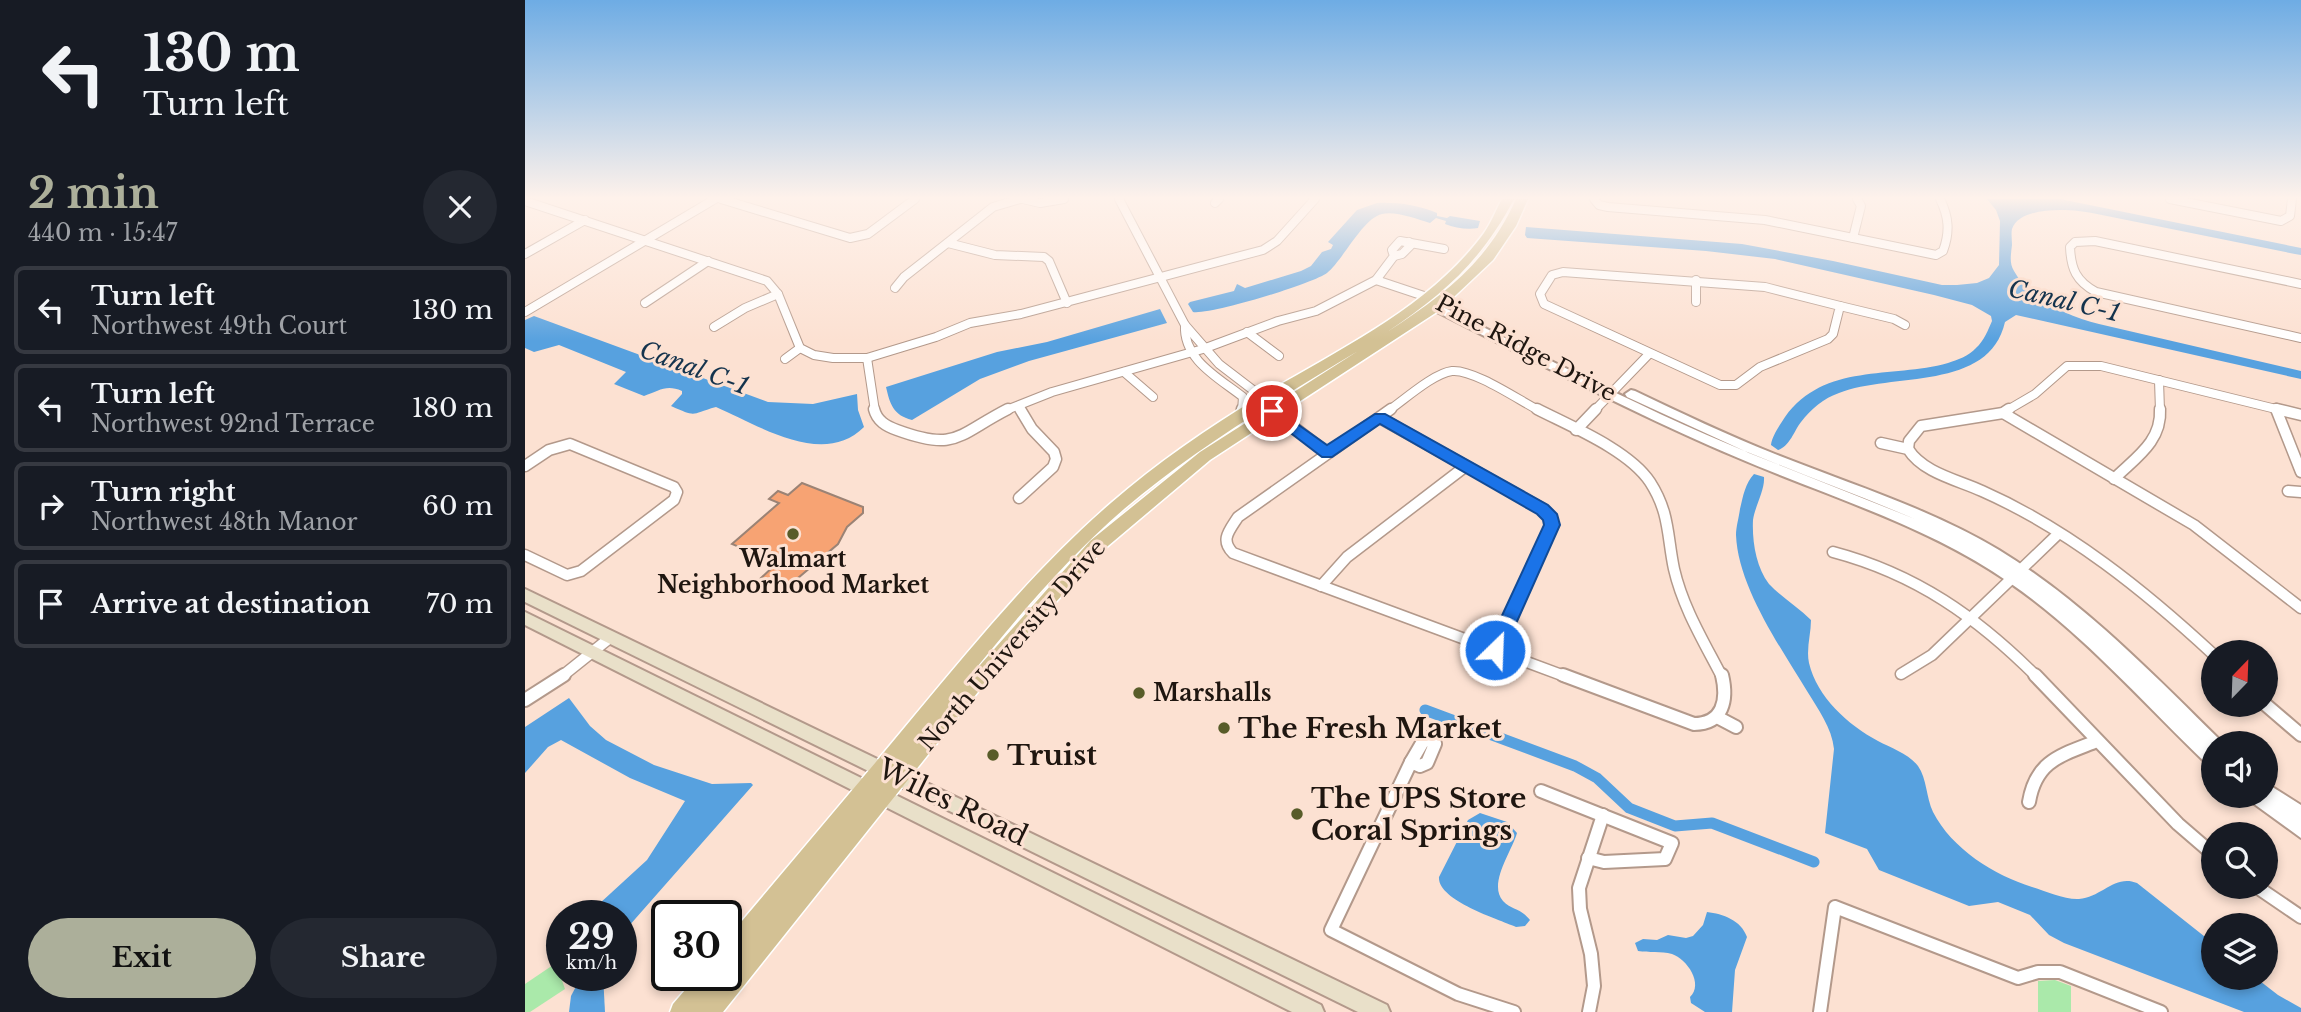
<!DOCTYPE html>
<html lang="en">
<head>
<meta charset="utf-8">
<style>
  body { margin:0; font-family:"Libre Baskerville",serif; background:#242831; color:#f1f3f6; height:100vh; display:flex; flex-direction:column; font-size:26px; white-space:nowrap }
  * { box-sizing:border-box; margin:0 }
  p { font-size:23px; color:#9ea1a6 }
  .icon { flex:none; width:38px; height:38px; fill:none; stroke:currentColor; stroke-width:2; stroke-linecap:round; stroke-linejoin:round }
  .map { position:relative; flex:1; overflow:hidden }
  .sheet { display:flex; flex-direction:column; background:#171b24; width:525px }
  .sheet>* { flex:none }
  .top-card { background:#171b24; color:#f1f3f6; overflow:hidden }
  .needle { width:46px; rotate:23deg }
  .controls { position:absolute; left:1676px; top:640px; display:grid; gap:14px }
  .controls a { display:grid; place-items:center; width:77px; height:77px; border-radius:50%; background:#171b24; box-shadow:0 4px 10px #0003; font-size:35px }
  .speed { position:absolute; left:21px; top:900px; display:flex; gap:14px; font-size:35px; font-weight:700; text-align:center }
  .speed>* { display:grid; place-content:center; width:91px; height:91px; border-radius:50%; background:#171b24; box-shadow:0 4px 10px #0003; line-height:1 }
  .speed small { font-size:18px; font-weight:400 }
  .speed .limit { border:4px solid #111; border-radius:10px; background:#fff; color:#111 }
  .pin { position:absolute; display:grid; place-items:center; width:60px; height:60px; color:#fff; margin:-30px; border:4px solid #fff; border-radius:50%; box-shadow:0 2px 7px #0007 }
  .me { position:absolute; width:77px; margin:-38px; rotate:24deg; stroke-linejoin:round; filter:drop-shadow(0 0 5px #0008) }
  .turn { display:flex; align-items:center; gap:24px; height:147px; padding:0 28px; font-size:32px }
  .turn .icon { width:91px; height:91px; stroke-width:2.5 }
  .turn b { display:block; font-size:49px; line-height:60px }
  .round { display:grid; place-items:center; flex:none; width:74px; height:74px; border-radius:37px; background:#242831 }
  .head { display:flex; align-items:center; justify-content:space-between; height:119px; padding:0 28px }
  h1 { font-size:42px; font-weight:700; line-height:52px; color:#acaf9a }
  .action { display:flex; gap:14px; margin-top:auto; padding:14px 28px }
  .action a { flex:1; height:80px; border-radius:42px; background:#acaf9a; color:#111; font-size:28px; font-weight:700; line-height:80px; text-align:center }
  .action a+a { background:#242831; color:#f1f3f6 }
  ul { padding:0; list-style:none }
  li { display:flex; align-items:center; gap:21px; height:88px; margin:0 14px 10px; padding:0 14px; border:4px solid #363941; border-radius:10px }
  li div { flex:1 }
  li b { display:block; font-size:26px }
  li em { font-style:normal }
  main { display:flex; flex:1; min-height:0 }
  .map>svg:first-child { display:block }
</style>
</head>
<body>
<main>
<section class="sheet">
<div class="top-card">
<div class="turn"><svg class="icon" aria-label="left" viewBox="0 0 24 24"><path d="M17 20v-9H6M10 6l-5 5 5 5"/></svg><div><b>130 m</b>Turn left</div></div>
</div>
<div class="head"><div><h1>2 min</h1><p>440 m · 15:47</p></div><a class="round"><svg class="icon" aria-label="close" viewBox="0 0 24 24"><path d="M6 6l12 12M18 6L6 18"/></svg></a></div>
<ul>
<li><svg class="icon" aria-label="left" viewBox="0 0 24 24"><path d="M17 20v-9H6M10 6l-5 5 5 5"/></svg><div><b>Turn left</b><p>Northwest 49th Court</p></div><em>130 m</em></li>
<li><svg class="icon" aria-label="left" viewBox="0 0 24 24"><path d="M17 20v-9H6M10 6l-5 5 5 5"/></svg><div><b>Turn left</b><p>Northwest 92nd Terrace</p></div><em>180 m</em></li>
<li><svg class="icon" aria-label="right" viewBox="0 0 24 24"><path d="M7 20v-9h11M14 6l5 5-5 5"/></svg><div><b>Turn right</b><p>Northwest 48th Manor</p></div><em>60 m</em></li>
<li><svg class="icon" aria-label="arrive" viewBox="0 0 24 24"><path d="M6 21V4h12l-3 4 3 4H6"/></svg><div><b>Arrive at destination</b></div><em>70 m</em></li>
</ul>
<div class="action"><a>Exit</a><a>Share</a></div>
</section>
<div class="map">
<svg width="1776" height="1012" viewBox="0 0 1776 1012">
  <rect width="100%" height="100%" fill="#fce1d2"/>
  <g fill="#aae9aa">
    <path d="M31,963L40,989L5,1012H0V984Z"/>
    <path d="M1530,980L1546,986V1012H1513V981Z"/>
  </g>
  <g fill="#57a1df">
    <path d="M1462,199H1535L1776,248V255L1770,254L1567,213C1549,209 1495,205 1487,229C1486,233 1487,240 1487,245C1486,254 1484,263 1489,271C1505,300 1543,316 1574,324L1776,371V379L1491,315L1480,322C1464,392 1367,372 1314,393C1299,398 1286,409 1276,422C1269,431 1265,446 1253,450L1246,445C1247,436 1255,425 1260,417C1300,362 1366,379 1423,363C1432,360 1444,356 1451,348C1459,341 1463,330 1467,321L1466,316L1447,305L1409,295L1250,259L1181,251L1002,238L1000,235L1001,227L1217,244L1308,261L1417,285H1432L1452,283L1464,278L1474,265L1475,221L1471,210Z"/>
    <path d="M852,203C871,202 894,205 912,213V216L922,218L925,216L955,221L953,228C943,230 930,228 920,224L921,221L911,218L905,223C891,219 871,211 857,214C838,218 818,260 802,273C787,284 685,315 668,312L663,304L665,302L709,291L712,284L720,288L776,271L786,266L797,252L806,249L808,245L803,242L832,210Z"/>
    <path d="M635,309L642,323L504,361L455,379L387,420C368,415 365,404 361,387L472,352L522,342Z"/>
    <path d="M9,316L243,402L288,404L332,394L333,410L339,427C298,468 233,425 191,407C165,414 173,418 146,406L157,394V391C141,384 134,391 119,396L89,384L101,372L34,345L9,352L0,348V320Z"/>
    <path d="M1229,474L1239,477C1240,490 1230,506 1228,520C1227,541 1231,567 1244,584C1256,597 1273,607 1286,620C1286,634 1281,649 1284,663C1292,697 1323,725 1353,741C1366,748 1384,754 1393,766C1402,779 1401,797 1408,812C1427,849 1469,875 1507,887C1520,891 1541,900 1554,899C1577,897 1590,874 1612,883L1689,944V978H1731L1753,995L1776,1008V1012H1719L1539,943L1524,935L1505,915L1473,902L1444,906L1354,870L1342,849L1300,833L1309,749C1307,728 1293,709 1282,691C1256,648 1213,587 1211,535C1211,527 1214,517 1215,509C1218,496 1220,484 1229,474Z"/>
    <path d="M44,698L65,726L81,740L129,765L187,784L226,783L228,785L96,935V915H62L122,860L160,801L105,778L36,740L23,747L0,773V727Z"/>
    <path d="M955,813L982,822L992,833C986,853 963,884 978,901C986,910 996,908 1005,920L1000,926L991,927C972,919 912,900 914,877L943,820Z"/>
    <path d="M1182,912C1198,914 1216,920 1222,937L1210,970L1207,1012H1180L1166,1003L1165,997C1179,984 1162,959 1147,954C1136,951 1124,953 1113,951L1110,943L1118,939L1132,940L1143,935L1161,938L1168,936L1178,925Z"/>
    <path d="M57,975H78L80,1012H44L46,996Z"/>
  </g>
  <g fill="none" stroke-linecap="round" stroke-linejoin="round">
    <path stroke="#57a1df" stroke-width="11" d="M900,710L1050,766L1072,778L1104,808L1150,826L1187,823L1289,862"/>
  </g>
  <path fill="#f7a373" stroke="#9b8375" stroke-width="2" d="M277,483L338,507V513L322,527L313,544L260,589L236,578L252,563L207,544L254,503L244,499L253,491L263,495Z"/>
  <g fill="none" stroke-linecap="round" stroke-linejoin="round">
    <defs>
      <g id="minor-far2">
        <path d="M196,199L325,238L343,234L390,199"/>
        <path d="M498,199L515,203L539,199"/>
        <path d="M594,199L660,325L694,364L741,400"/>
        <path d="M1069,199L1074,205L1083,207L1240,220L1411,255L1418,251C1425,232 1424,217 1415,199"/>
        <path d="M1645,199L1756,221L1765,216L1767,199"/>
        <path d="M0,201L242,281L253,294L275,348L289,355L308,358H342L411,337L445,323L496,314L738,250L752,241L790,199"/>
        <path d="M690,203L694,199"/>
        <path d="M1328,238L1336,206L1332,199"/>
        <path d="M423,243L470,255L519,257L524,261L542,303"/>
        <path d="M0,254L60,220"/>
        <path d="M869,256L877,254L887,244L884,242"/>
        <path d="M1038,272L1240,287L1315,306L1308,334L1303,339L1235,367L1211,385H1195L1019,304L1015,294L1027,275Z"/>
        <path d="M851,280L902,297"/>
        <path d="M1171,280V302"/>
        <path d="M1776,284L1570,241L1550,242L1545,247C1546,269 1551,281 1571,292L1776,338"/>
        <path d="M370,288L379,277L468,207L495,199"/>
        <path d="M120,303L183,261"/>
        <path d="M1315,306L1369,319L1380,325"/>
        <path d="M0,312L190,199"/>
        <path d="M660,325C658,360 694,378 718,397L717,411"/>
        <path d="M189,327L220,308L253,294"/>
        <path d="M722,332L754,356"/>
        <path d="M342,358L350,411"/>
        <path d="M260,359L275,348"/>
        <path d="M599,372L628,397"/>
        <path d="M1634,380L1635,411"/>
        <path d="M493,406L496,411"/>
        <path d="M479,411L527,392L678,349L753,321L791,311L851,280L869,256L867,250L875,241L919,249"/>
        <path d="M863,411C879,400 909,373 927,371C949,369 995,401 1015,411"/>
        <path d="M1069,411L1124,354"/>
        <path d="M1481,411L1510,394L1542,366H1576L1759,411"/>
      </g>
      <g id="minor-far1">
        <path d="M349,409C352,421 361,426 372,430C432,452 432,435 483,409"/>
        <path d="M866,409L713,517C704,531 695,540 708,553L1042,677"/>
        <path d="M1012,409C1045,426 1104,450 1125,482C1145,513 1142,536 1149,569C1158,608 1179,642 1197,677"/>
        <path d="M1751,409L1776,472"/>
        <path d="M1752,409L1776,415"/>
        <path d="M748,411L802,453"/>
        <path d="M1478,413L1669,525L1776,608"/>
        <path d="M716,416L717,409"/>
        <path d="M855,418L1018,509L1026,518L1027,525L970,650"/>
        <path d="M1051,430L1071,409"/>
        <path d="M1356,443L1383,449C1398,473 1433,480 1457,491C1543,529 1620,591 1689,655"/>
        <path d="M1383,449L1384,441L1396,426L1478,413L1484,409"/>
        <path d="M0,466L24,450L45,444L149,487L152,492L149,500L56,571L42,575L0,555"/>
        <path d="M1589,479C1610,458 1637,442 1635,409"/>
        <path d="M1763,491L1776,492"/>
        <path d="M494,498L528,467L531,459L529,452L507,429L495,409"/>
        <path d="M1308,552C1391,574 1452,617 1512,677"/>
        <path d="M796,586L822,557L941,466"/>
        <path d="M1376,674L1407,655L1533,534"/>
        <path d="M36,677L86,637"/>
      </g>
      <g id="minor">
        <path d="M1038,675L1169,724C1198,724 1203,700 1197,675"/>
        <path d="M1510,675L1653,824L1689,855"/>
        <path d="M0,700L39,675"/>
        <path d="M1741,705L1776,735"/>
        <path d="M1192,717L1211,727"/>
        <path d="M900,738L910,744L902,763L895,766L886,762Z"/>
        <path d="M886,762L806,930L933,994L989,1012"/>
        <path d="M1016,791L1147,843L1140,859L1079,862L1063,858"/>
        <path d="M1504,802C1511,760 1537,755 1572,741"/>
        <path d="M1732,887L1776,917"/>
        <path d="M1064,1012L1069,986L1066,954L1055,909L1054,888L1078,815"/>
        <path d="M1295,1012L1310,907L1493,978L1513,972H1535L1636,1012"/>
      </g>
      <g id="tertiary">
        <path d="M904,297L908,298L914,305C1003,349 1091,395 1182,435C1251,465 1321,490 1390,519L1224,453L1102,397L1100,394L1106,390L1110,391C1156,413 1202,435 1250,454C1325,484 1404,508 1474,550C1557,601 1625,671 1694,739L1696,744H1689V768L1684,766C1619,704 1559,634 1485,583C1402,525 1304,497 1211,457C1108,413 1007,360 906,309L899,300Z"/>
        <path d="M1741,783L1776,805V838L1725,801L1722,796H1741Z"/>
      </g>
      <g id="secondary">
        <path d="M0,589L862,1005L865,1012H833L0,602Z"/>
        <path d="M0,612L796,1005L799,1012H767L0,625Z"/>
      </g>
      <path id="primary" d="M977,199H989C957,260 919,294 862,332C919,295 963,262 991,199H1003L991,226L968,260L915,310L685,460L577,551L476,663L198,1012H145L148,1004L173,975H201L206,966L201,968V940C264,865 328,790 390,715C452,641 513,566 586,503C632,463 684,427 736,396C814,349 904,308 959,233C966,223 971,210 977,199ZM833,351L675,452L565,541L440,682C489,621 540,560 599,509C671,448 752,400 833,351Z"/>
    </defs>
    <use href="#minor-far2" stroke="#b3998b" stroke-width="10"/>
    <use href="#minor-far1" stroke="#b3998b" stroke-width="13"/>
    <use href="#minor" stroke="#b3998b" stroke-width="16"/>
    <use href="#tertiary" stroke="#b3998b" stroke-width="4"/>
    <use href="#secondary" stroke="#b3998b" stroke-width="4"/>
    <use href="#primary" stroke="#fff" stroke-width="3"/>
    <use href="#minor-far2" stroke="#fff" stroke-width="8"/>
    <use href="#minor-far1" stroke="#fff" stroke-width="10"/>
    <use href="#minor" stroke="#fff" stroke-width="12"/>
    <use href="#tertiary" fill="#fff" fill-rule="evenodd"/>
    <use href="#secondary" fill="#e9e0c9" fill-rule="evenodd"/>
    <use href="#primary" fill="#d3c194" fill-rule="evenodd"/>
  </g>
  <linearGradient id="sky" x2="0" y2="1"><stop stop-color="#6eace4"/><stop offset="0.58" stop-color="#fef2eb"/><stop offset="1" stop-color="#fef2eb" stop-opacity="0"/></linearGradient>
  <rect width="1776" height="341" fill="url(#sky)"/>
  <path fill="#1a73e8" stroke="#114b97" stroke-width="2" d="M747,406L802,445L850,414H860L1023,505L1032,514L1035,525L977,655L970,658L964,655L961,650L1019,525L1018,520L1012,514L855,424L807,457H797L742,415L740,411L742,408Z"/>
  <g fill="#585c29" stroke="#fce1d2" stroke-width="2.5">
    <circle cx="268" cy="534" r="7"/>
    <circle cx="614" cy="693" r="7"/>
    <circle cx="699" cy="728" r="7"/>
    <circle cx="468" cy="755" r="7"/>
    <circle cx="772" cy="814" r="7"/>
  </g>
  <g text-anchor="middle" stroke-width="6" stroke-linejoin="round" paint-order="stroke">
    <g font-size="23" fill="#1f1610" stroke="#fce1d2">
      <text transform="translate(1001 348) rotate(28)" y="8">Pine Ridge Drive</text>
      <text transform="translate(487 645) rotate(-49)" y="8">North University Drive</text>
    </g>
    <g font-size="23" font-weight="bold" fill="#1f1610" stroke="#fce1d2">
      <text x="268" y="567">Walmart<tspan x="268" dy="26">Neighborhood Market</tspan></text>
      <text x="628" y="701" text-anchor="start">Marshalls</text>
    </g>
    <g font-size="24" font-style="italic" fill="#14334d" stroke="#fce1d2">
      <text transform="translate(1539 301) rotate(13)" y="8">Canal C-1</text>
      <text transform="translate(169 368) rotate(20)" y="8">Canal C-1</text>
    </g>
    <g font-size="28" font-weight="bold" fill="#1f1610" stroke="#fce1d2" text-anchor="start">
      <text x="713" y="738">The Fresh Market</text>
      <text x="482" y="765">Truist</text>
      <text x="786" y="808">The UPS Store<tspan x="786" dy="32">Coral Springs</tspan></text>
    </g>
    <g font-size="28" fill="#1f1610" stroke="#fce1d2">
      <text transform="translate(428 802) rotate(26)" y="10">Wiles Road</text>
    </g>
  </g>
</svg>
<div class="controls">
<a><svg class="needle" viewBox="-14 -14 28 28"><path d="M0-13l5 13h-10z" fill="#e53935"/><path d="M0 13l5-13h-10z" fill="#9ea1a6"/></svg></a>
<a><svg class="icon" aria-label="sound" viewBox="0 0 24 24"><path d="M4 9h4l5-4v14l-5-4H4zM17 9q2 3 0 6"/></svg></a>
<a><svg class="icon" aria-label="search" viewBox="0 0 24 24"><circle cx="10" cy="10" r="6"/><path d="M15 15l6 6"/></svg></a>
<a><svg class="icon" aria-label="layers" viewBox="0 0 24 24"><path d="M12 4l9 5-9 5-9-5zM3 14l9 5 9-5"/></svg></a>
</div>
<div class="speed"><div>29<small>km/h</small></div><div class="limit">30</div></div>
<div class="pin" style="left:747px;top:411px;background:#d93025"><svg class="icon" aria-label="arrive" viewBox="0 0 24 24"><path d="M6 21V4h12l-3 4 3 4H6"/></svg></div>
<svg class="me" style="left:970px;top:650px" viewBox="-20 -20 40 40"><circle r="17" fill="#1a73e8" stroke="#fff" stroke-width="3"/><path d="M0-11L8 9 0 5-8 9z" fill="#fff"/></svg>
</div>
</main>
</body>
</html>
